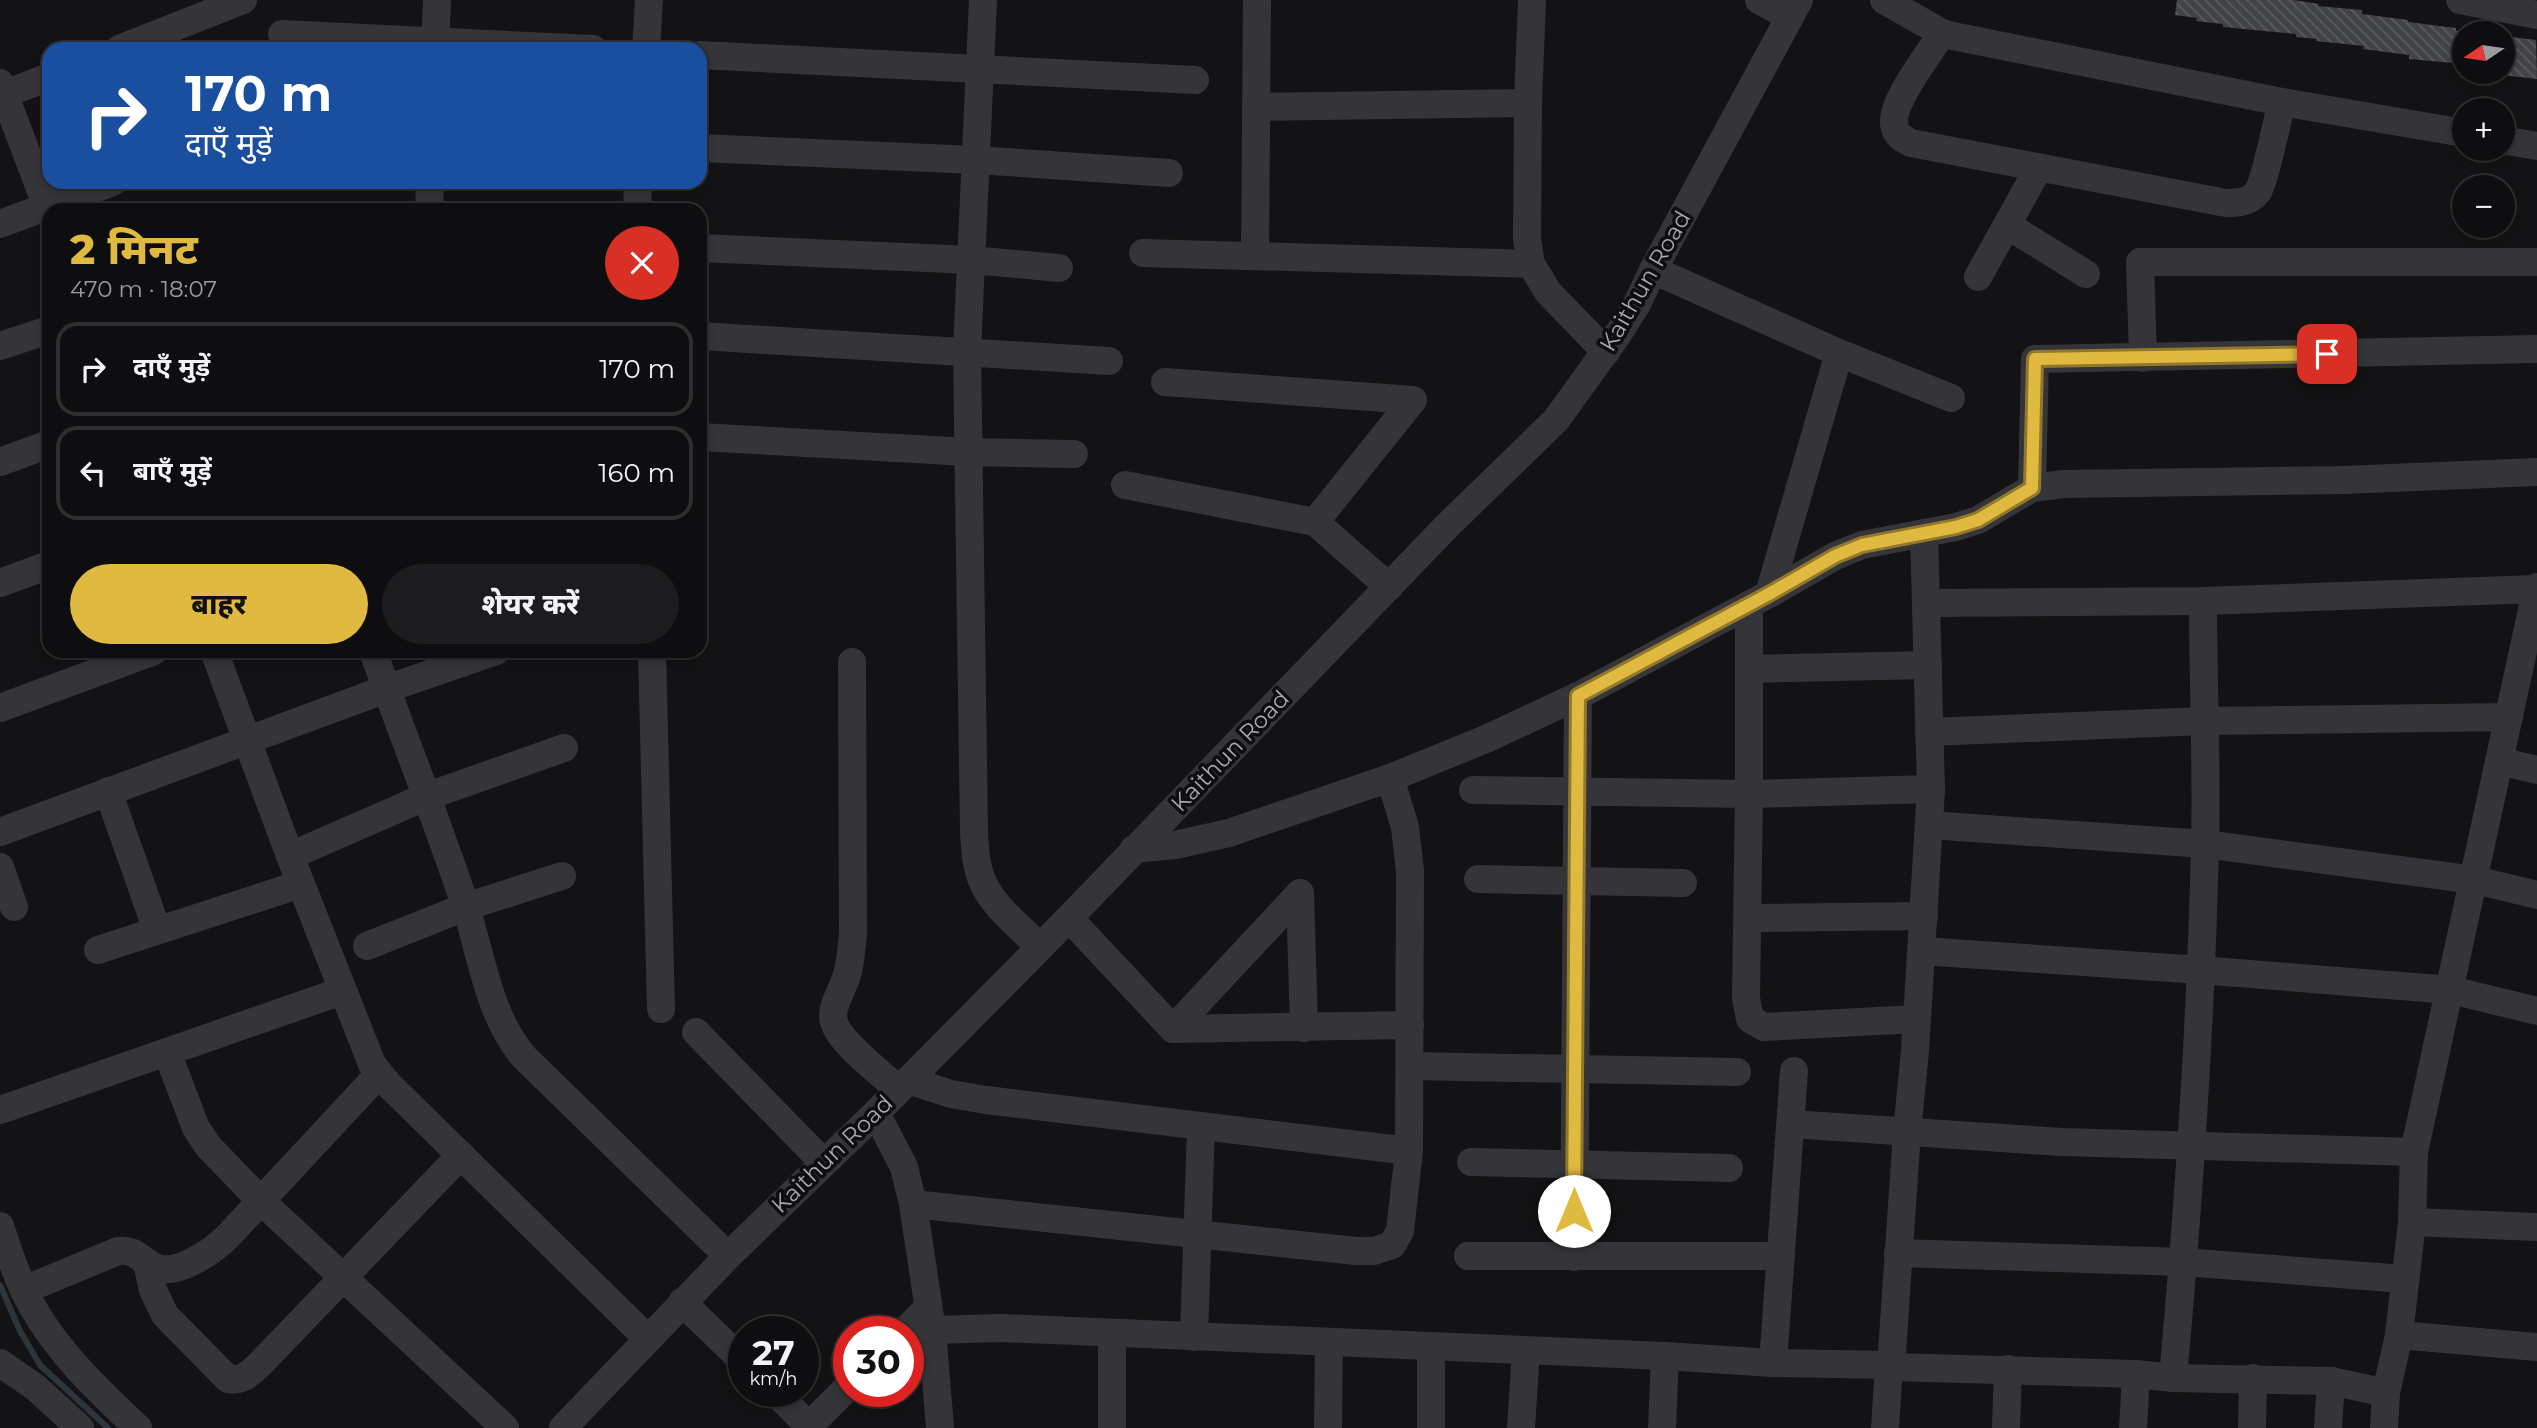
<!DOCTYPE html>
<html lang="hi">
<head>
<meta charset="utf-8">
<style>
  body { margin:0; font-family:Montserrat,"Noto Sans Devanagari",sans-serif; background:#1c1c1e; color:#f1f3f6; height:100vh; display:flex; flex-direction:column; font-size:26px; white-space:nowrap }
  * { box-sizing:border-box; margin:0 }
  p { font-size:23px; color:#9b9c9f }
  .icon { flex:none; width:38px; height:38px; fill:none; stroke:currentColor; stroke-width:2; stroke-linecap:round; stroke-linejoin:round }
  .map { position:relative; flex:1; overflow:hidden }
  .details { position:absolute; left:42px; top:203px; width:665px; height:455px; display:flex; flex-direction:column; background:#0e0e10; border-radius:21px; box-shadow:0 4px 10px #0003,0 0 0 2px #2e2e30 }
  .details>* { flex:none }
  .hud { position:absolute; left:42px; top:42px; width:665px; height:147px; border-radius:21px; box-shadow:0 4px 10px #0003,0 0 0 2px #2e2e30; background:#1a4fa0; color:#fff; overflow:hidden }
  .needle { width:46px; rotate:257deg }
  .controls { position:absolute; left:2452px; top:21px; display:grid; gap:14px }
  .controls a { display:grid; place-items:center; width:63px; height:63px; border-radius:50%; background:#0e0e10; box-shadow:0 4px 10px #0003,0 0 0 2px #2e2e30; font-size:35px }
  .speed { position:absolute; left:728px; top:1316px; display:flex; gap:14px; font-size:35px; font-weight:700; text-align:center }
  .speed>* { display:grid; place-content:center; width:91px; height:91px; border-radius:50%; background:#0e0e10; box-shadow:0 4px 10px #0003,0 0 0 2px #2e2e30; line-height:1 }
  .speed small { font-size:18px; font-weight:400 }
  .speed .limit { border:10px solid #d22; background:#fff; color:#111 }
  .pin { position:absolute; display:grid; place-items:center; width:60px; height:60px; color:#fff; margin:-30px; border-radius:14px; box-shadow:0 4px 10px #0006 }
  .me { position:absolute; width:77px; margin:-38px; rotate:0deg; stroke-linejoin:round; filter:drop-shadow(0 0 5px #0008) }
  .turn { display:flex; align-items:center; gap:24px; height:147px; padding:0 28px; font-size:32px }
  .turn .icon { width:91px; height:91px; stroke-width:2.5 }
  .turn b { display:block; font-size:49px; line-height:60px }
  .round { display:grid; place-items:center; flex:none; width:74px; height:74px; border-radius:37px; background:#1c1c1e }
  .overview { display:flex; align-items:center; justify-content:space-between; height:119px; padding:0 28px }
  h1 { font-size:42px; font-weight:800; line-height:52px; color:#e0b940 }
  .primary-button { display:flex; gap:14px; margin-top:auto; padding:14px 28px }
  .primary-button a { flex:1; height:80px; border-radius:42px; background:#e0b940; color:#111; font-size:28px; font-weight:800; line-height:80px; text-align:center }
  .primary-button a+a { background:#1c1c1e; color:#f1f3f6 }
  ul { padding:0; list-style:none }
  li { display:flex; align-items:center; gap:21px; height:94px; margin:0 14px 10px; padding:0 14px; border:4px solid #2e2e30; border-radius:21px }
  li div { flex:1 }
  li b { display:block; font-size:26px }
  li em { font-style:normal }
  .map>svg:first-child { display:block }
</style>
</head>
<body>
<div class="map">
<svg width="2537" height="1428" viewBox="0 0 2537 1428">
  <defs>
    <pattern id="building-back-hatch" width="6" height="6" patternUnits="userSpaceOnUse" patternTransform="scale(1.75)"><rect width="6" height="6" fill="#424347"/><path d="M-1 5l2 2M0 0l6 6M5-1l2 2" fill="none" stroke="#5a5b5f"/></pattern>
  </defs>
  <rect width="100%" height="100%" fill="#131315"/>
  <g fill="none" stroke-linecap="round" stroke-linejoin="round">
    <path stroke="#2e343c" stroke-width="6" d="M0,1285L20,1331L40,1365L108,1428"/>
  </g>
  <g fill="url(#building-back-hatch)">
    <path d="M2177,0H2294L2319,4L2318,6L2362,10V14L2408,20V22L2456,28V31L2464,32V64L2409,59V55L2363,49L2364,46L2316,41L2317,39L2296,37V34L2223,27V24L2196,21L2197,18L2175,15Z"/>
    <path d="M2502,36L2536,40L2537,79L2502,75Z"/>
  </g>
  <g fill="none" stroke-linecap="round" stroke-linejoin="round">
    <g stroke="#353539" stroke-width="28">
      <path d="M983,0L967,351L974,832C975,850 976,869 984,885C996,909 1021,928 1039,946"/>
      <path d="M1532,0L1528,103L1527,239L1531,264L1548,292L1606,352"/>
      <path d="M1759,0L1790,17"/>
      <path d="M1884,0L1942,33L1953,36L2282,102L2464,133"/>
      <path d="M2460,0L2537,15"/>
      <path d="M1942,33C1930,53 1891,101 1894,124C1895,135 1903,139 1911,143L2226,203C2237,203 2250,202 2257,193C2265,182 2277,120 2282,102"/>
      <path d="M282,34L593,49"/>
      <path d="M119,49L243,0"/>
      <path d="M435,49L437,0"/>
      <path d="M646,49L649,0"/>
      <path d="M700,55L1195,80"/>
      <path d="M0,83L49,212"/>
      <path d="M0,96L49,77"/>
      <path d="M1256,107L1528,103"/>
      <path d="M2502,140L2537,146"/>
      <path d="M700,148L976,160L1169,173"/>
      <path d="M429,210L430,182"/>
      <path d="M637,210L638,182"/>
      <path d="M0,224L113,182"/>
      <path d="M2007,225L2086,274"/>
      <path d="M700,248L972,260L1059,268"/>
      <path d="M1143,253L1531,264"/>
      <path d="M1255,256L1257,0"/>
      <path d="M1653,270L1839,353L1769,594"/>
      <path d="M1978,277L2038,169"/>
      <path d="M700,336L1109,361"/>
      <path d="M0,346L49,330"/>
      <path d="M1839,353L1951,398"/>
      <path d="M2143,358L2140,262H2537"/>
      <path d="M1165,382L1413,400L1315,522"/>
      <path d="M700,437L968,452L1074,454"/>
      <path d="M0,462L49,444"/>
      <path d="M1125,485L1315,522L1389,587"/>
      <path d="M2032,488L2035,359L2537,349"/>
      <path d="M0,583L49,565"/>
      <path d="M1926,603L2203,601L2536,589"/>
      <path d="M1749,605V794L1746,998L1750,1019L1764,1027L1916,1019"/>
      <path d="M214,651L290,856L372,1064L388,1084L647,1338"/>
      <path d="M373,651C403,737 438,822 466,908C482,958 489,1016 524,1057L728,1256"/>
      <path d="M652,651L661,1009"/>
      <path d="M852,662L853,933C852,945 851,958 848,971C845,986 833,1001 833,1017C834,1039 882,1074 898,1089"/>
      <path d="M1749,669L1928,665"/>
      <path d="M0,708L154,651"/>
      <path d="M1929,732L2204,721L2509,717"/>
      <path d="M2499,761L2537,770"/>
      <path d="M1473,790L1749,794L1931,789"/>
      <path d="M108,791L157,930"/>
      <path d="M1929,825L2205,844L2475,880L2537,895"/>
      <path d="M0,832L386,689L496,651"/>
      <path d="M1134,849L1175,845L1229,833L1390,778L1486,739L1578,696L1769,594L1835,556L1862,545L1956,527L1978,520L2032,488L2063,484L2343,480L2537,472"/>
      <path d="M290,856L425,797L564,748"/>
      <path d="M0,867L14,907"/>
      <path d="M1478,879L1683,883"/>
      <path d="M1069,918L1173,1029L1410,1025"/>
      <path d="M1748,918L1924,916"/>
      <path d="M367,946L465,907L562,876"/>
      <path d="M98,950L301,884"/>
      <path d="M1922,951L2200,970L2451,990L2537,1011"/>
      <path d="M1173,1029L1300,893L1304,1028"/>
      <path d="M696,1032L824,1163"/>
      <path d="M167,1052L196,1128L208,1146L261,1201L505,1428"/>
      <path d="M1410,1066L1737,1072"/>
      <path d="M908,1080L951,1094L986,1100L1409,1151"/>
      <path d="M0,1110L342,991"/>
      <path d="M876,1113L904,1167L913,1204L932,1330L940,1428"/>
      <path d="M1791,1124L2062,1142L2414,1152"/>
      <path d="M1471,1162L1729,1168"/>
      <path d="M913,1204L1356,1251H1374L1392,1245L1400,1231L1409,1151L1410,871L1405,827L1390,778"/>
      <path d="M2412,1222L2537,1227"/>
      <path d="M0,1226C9,1253 18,1281 32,1306C59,1354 99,1391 138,1428"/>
      <path d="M1898,1253L2183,1262L2404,1279"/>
      <path d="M1468,1256H1781"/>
      <path d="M1574,1257L1578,696"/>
      <path d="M147,1262L153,1290L165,1315L228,1379C243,1382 250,1373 261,1363L461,1155"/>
      <path d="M24,1290L118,1251C135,1249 139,1258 152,1266C175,1279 215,1250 230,1234L379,1074"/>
      <path d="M682,1302L744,1362"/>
      <path d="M932,1330L1002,1328L1665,1356L1773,1363L1889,1365L1891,1367L2136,1374L2173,1378L2331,1381L2386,1393"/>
      <path d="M904,1332L928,1308"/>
      <path d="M2399,1335L2537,1347"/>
      <path d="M1194,1337L1201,1126"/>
      <path d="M1431,1348V1428"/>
      <path d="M0,1363L35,1387L80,1428"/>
      <path d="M1773,1363L1794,1071"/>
      <path d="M1891,1367L1907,1132L1915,1051L1931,789L1924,533"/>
      <path d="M2173,1378C2189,1200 2201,1023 2205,844C2207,763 2203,682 2203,601"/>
      <path d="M774,1391L811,1428"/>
      <path d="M563,1428L728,1256L876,1113L1069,918L1447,526L1556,420L1618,334L1637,304L1653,270L1799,0"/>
      <path d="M807,1428L849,1386"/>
      <path d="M1112,1428V1334"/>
      <path d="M1328,1428L1329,1342"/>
      <path d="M1521,1428L1526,1351"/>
      <path d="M1662,1428L1665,1356"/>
      <path d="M1885,1428L1889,1365"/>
      <path d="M2006,1428L2008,1369"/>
      <path d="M2133,1428L2136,1374"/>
      <path d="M2252,1428L2253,1378"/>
      <path d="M2328,1428L2331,1381"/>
      <path d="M2384,1428L2386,1393L2399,1335L2412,1222L2414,1152L2537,587"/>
    </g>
  </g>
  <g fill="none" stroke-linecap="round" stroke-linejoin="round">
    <defs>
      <path id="route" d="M1574,1211L1578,696L1769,594L1835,556L1862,545L1956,527L1978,520L2032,488L2035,359L2327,354"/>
    </defs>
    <use href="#route" stroke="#92782a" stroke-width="18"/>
    <use href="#route" stroke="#e0b940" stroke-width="12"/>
  </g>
  <g text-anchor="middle" stroke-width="7" stroke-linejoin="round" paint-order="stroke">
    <g font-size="23" fill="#a6a9b4" stroke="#0e0e10">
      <text transform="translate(1645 281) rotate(-60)" y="8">Kaithun Road</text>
      <text transform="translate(1230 751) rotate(-46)" y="8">Kaithun Road</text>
      <text transform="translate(832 1154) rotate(-44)" y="8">Kaithun Road</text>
    </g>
  </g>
</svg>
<div class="controls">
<a><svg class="needle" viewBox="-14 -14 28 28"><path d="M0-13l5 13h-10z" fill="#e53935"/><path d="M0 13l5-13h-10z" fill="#9b9c9f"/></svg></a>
<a>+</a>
<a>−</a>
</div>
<div class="speed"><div>27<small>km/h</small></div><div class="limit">30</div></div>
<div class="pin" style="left:2327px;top:354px;background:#d93025"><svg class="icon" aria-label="arrive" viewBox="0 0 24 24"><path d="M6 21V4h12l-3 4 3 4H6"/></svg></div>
<svg class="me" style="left:1574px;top:1211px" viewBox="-20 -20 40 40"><circle r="19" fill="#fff"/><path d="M0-13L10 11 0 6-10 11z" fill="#e0b940"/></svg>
<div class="hud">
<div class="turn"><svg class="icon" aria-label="right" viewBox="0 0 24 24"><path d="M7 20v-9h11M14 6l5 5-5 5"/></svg><div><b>170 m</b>दाएँ मुड़ें</div></div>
</div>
<section class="details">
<div class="overview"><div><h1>2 मिनट</h1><p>470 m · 18:07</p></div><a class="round" style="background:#d93025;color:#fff"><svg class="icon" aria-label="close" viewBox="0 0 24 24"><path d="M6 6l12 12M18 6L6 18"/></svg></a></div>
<ul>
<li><svg class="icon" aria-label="right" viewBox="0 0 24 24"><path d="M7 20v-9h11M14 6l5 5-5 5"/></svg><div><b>दाएँ मुड़ें</b></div><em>170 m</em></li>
<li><svg class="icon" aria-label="left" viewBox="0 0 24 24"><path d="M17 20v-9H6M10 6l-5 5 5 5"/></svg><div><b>बाएँ मुड़ें</b></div><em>160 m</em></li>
</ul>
<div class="primary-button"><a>बाहर</a><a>शेयर करें</a></div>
</section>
</div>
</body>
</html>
